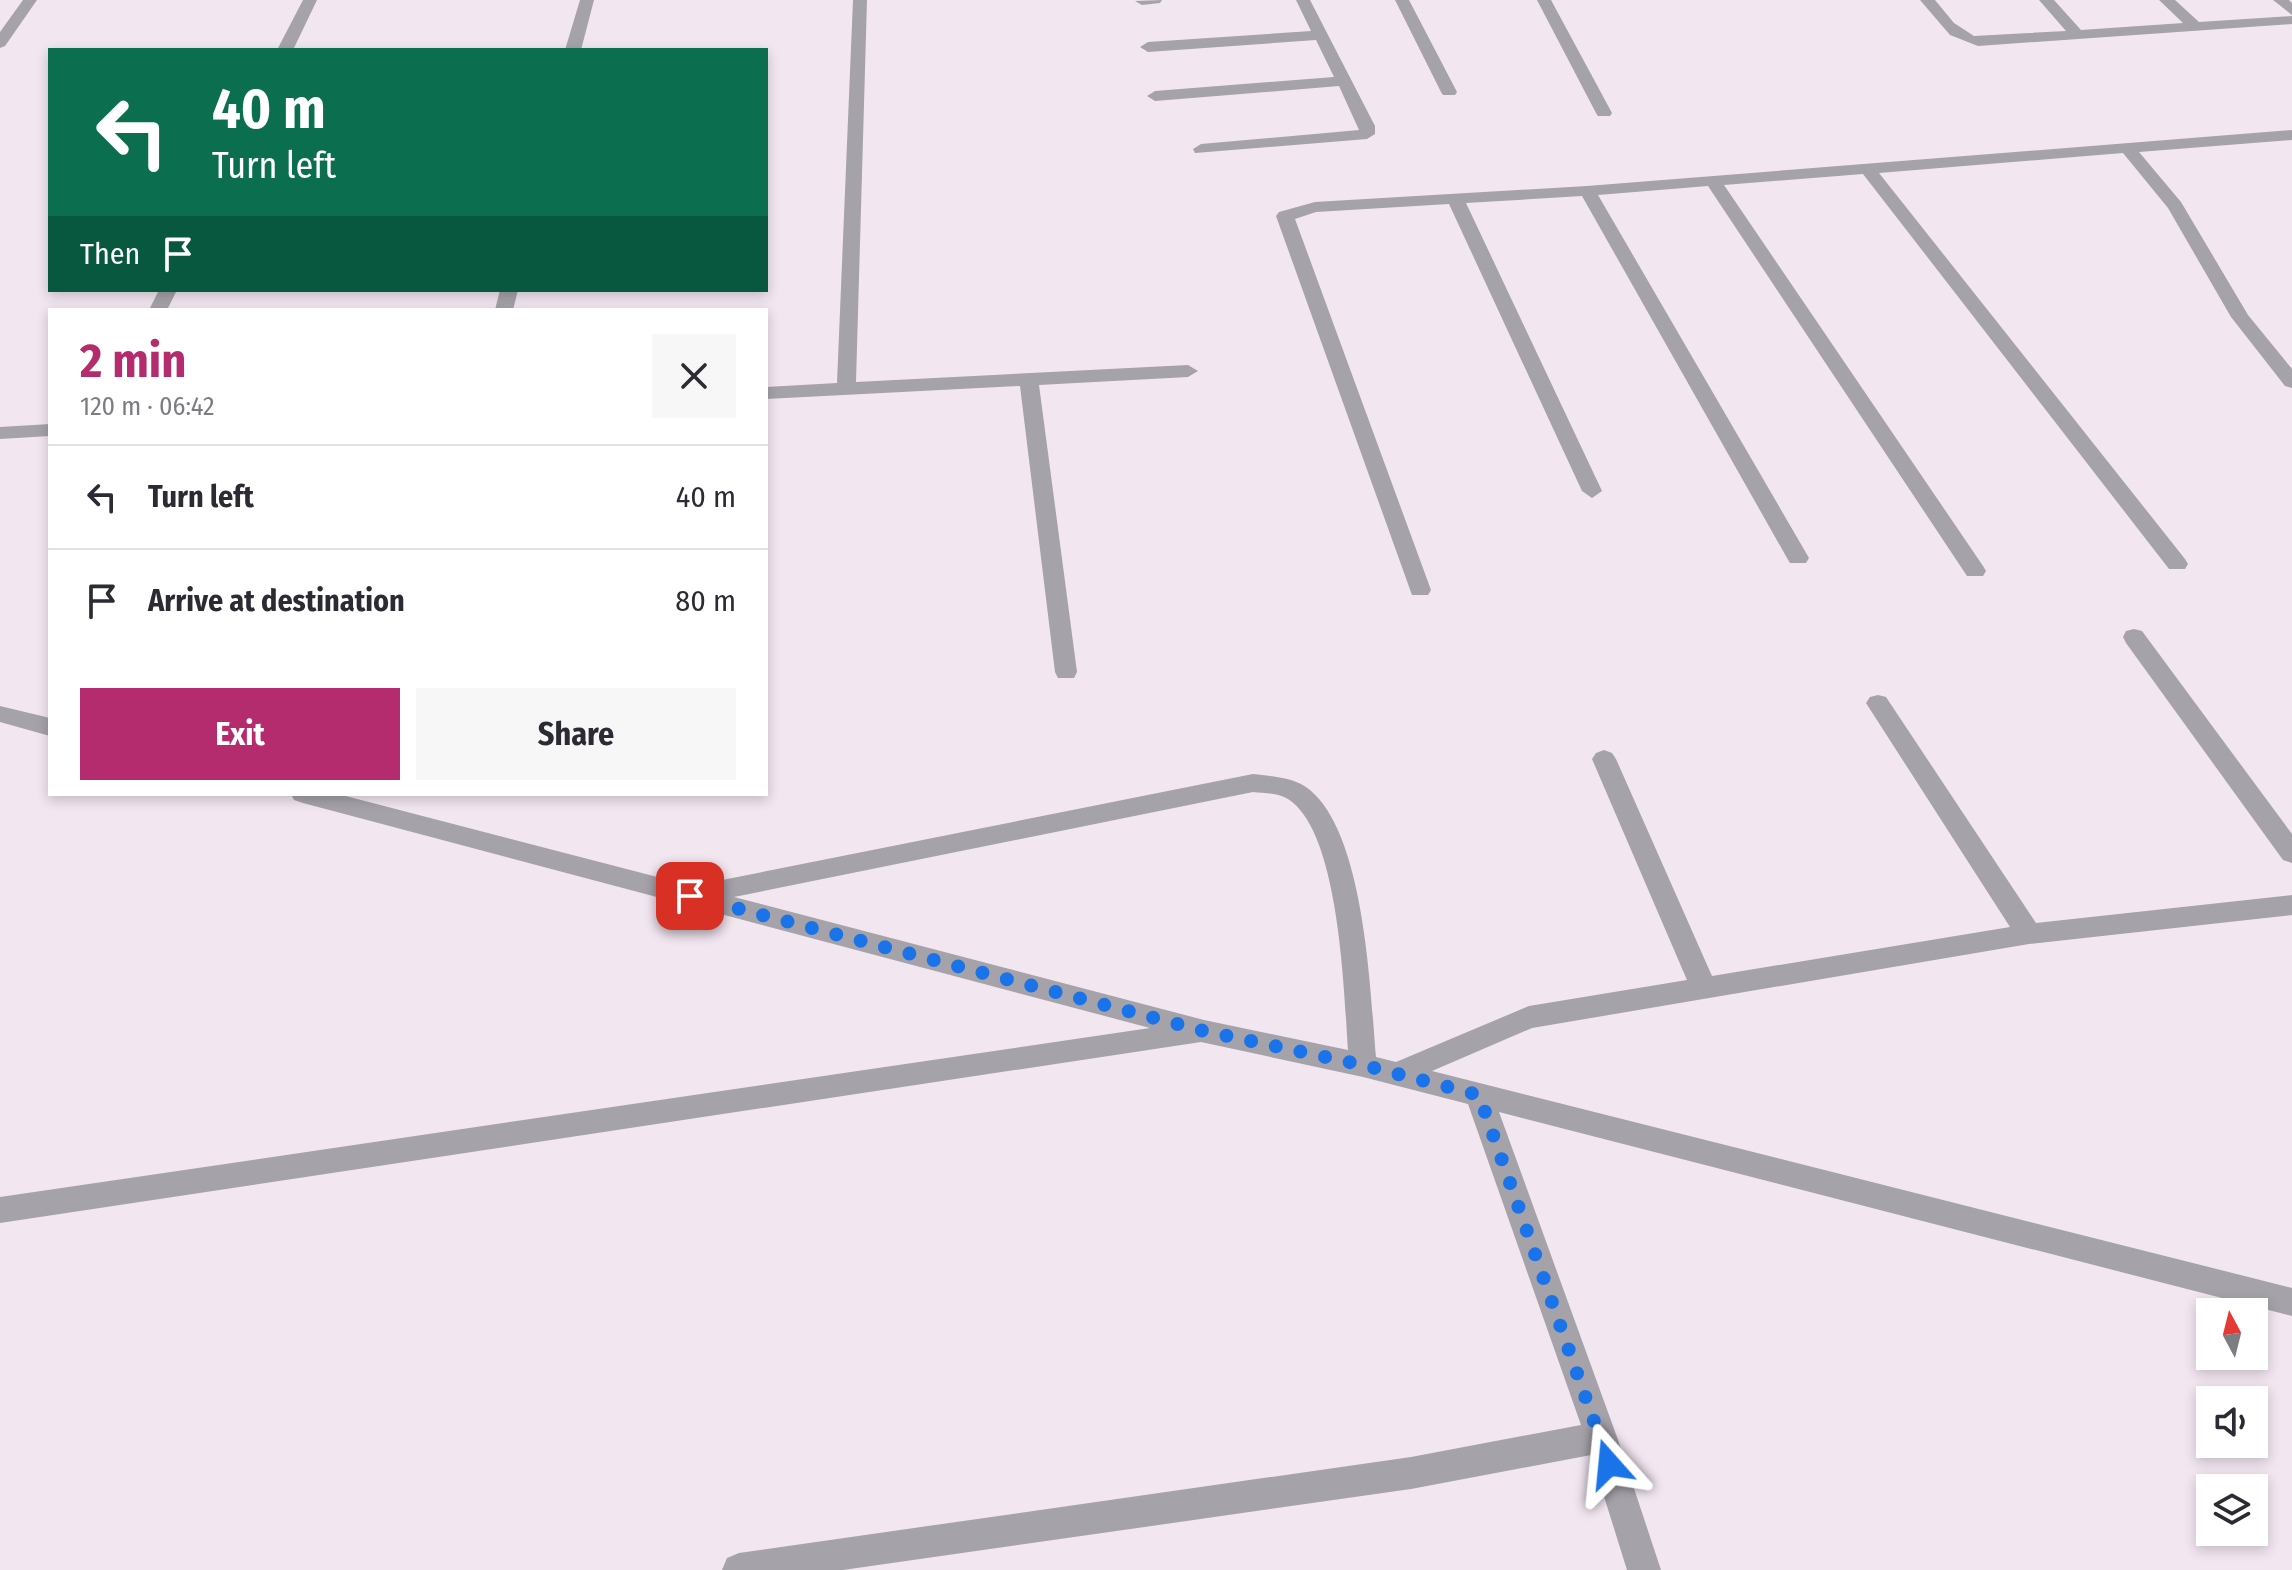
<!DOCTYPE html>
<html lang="en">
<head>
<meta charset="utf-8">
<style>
  body { margin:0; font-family:"Fira Sans Condensed",sans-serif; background:#f7f7f7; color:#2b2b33; height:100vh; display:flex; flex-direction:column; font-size:30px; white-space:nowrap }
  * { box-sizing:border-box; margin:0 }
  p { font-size:26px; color:#7c7c81 }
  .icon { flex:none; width:44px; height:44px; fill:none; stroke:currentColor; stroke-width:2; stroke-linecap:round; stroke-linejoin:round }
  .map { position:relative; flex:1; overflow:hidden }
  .sheet { position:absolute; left:48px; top:308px; width:720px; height:488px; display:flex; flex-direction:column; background:#fff; border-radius:0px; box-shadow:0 4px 12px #0003 }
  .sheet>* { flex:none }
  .guide { position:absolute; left:48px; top:48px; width:720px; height:244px; border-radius:0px; box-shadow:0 4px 12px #0003; background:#0b6e4f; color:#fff; overflow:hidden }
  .needle { width:52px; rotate:353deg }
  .fabs { position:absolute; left:2196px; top:1298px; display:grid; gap:16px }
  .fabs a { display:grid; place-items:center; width:72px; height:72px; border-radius:0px; background:#fff; box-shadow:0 4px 12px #0003; font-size:40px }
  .pin { position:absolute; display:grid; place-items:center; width:68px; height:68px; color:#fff; margin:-34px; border-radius:16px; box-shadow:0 4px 12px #0006 }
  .me { position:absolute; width:88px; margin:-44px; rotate:342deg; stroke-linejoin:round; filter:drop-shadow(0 0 6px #0008) }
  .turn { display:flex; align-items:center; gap:28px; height:168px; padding:0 32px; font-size:36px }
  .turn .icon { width:104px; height:104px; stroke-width:2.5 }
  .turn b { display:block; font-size:56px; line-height:68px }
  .then { display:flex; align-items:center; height:76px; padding:0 32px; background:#0003; gap:16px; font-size:30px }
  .round { display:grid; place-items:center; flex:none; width:84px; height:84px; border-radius:0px; background:#f7f7f7 }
  .overview { display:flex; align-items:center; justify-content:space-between; height:136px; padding:0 32px }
  h1 { font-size:48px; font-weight:700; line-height:60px; color:#b42c6d }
  .cta { display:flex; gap:16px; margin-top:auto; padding:16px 32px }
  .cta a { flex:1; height:92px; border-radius:0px; background:#b42c6d; color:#fff; font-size:32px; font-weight:700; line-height:92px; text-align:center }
  .cta a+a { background:#f7f7f7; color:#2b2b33 }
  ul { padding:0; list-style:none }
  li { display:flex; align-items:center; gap:24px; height:104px; padding:0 32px; border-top:2px solid #e1e1e2 }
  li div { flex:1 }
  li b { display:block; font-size:30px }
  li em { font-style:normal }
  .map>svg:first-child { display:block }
</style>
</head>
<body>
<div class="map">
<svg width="2292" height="1570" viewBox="0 0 2292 1570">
  <rect width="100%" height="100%" fill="#f2e6f1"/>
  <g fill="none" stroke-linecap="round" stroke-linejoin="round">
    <g fill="#a5a2a9" fill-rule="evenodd">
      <path d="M23,0H37L5,46L0,48V32Z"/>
      <path d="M303,0H317L293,50H277Z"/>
      <path d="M580,0H594L581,50H565Z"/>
      <path d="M853,0H867L856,382L1188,365L1198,371L1188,377L1039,385L1077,672L1074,678H1058L1055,672L1020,386L766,399V387L837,383Z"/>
      <path d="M1162,0L1160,3L1142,5L1135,1Z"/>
      <path d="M1296,0H1310L1375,126V134L1367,139L1195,153L1193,149L1201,144L1359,130L1339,86L1155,101L1147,96L1155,91L1334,77L1316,40L1148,52L1140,47L1148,42L1311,31Z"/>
      <path d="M1395,0H1409L1457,92L1455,95H1443L1441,92Z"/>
      <path d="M1537,0H1551L1612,113L1610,116H1598L1596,113Z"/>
      <path d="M1920,0H1935L1954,23L1974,36L2066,31L2039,0H2054L2081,30L2183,23L2159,0H2175L2199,22L2292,16V24L1978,46L1950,35Z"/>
      <path d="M2273,0H2289L2292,3V15Z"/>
      <path d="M2292,130V140L2139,152L2181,202L2248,315L2292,369V388L2285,386L2231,317L2168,208L2123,153L1879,173L2185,559L2188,564L2185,569H2169L1863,174L1724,185L1983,566L1986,571L1983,576H1967L1708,186L1598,195L1809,558L1806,563H1790L1787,558L1582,196L1466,203L1602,491L1592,498L1582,491L1449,204L1316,212L1295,219L1431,590L1428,595H1412L1276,216L1279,212L1315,202L1587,186Z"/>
      <path d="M159,290H177L167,310H149Z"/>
      <path d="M500,290H518L513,310H495Z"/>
      <path d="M50,424V436L0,439V427Z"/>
      <path d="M2134,629L2142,631L2292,834V863L2283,860L2126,643L2123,637L2126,631Z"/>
      <path d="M1878,695L1886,697L2036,923L2292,895V915L2029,944L1532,1028L1432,1071L2292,1288V1316L1499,1112L1617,1437L1661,1570H1627L1591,1455L1411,1489L843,1570H722L727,1558L739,1553L1411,1457L1581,1425L1468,1104L1363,1077L1201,1042L0,1223V1197L1150,1028L303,803L294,800L291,794H338L692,886L1253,774C1269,776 1287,777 1301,784C1365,819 1370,991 1376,1057L1396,1062L1529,1006L1687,980L1592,759L1596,753L1604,750L1612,753L1616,759L1712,976L2010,927L1866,703L1870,697ZM1253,792C1262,793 1275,793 1284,797C1340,823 1344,995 1348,1050L1204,1020L734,897Z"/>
      <path d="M0,706L50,718V736L0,722Z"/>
    </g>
  </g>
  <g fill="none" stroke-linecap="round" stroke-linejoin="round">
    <path stroke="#1a73e8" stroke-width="14" stroke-dasharray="0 25.2" d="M690,896L1204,1031L1363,1065L1479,1095L1609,1464"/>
  </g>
</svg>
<div class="fabs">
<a><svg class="needle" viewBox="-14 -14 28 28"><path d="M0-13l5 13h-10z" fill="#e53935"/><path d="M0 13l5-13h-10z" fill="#7c7c81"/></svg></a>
<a><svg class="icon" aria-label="sound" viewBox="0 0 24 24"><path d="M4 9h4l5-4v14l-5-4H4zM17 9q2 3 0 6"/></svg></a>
<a><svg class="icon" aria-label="layers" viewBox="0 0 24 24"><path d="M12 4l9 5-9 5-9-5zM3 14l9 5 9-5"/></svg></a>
</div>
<div class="pin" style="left:690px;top:896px;background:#d93025"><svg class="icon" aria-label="arrive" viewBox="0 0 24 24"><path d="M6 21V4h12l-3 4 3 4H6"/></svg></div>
<svg class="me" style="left:1609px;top:1464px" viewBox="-20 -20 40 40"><path d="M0-17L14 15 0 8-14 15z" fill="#1a73e8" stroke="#fff" stroke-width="4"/></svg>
<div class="guide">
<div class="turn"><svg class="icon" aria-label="left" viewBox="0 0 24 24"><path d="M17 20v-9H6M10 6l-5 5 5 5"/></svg><div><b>40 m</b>Turn left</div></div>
<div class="then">Then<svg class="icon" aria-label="arrive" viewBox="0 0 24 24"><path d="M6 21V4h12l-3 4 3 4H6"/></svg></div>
</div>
<section class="sheet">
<div class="overview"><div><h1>2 min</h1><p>120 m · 06:42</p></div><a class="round"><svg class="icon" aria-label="close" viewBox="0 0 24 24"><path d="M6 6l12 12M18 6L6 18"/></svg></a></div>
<ul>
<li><svg class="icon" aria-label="left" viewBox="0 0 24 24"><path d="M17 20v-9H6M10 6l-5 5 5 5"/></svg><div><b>Turn left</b></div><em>40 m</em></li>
<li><svg class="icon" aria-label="arrive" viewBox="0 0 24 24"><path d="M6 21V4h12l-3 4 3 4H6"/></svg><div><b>Arrive at destination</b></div><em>80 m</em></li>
</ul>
<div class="cta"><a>Exit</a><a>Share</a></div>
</section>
</div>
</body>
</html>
